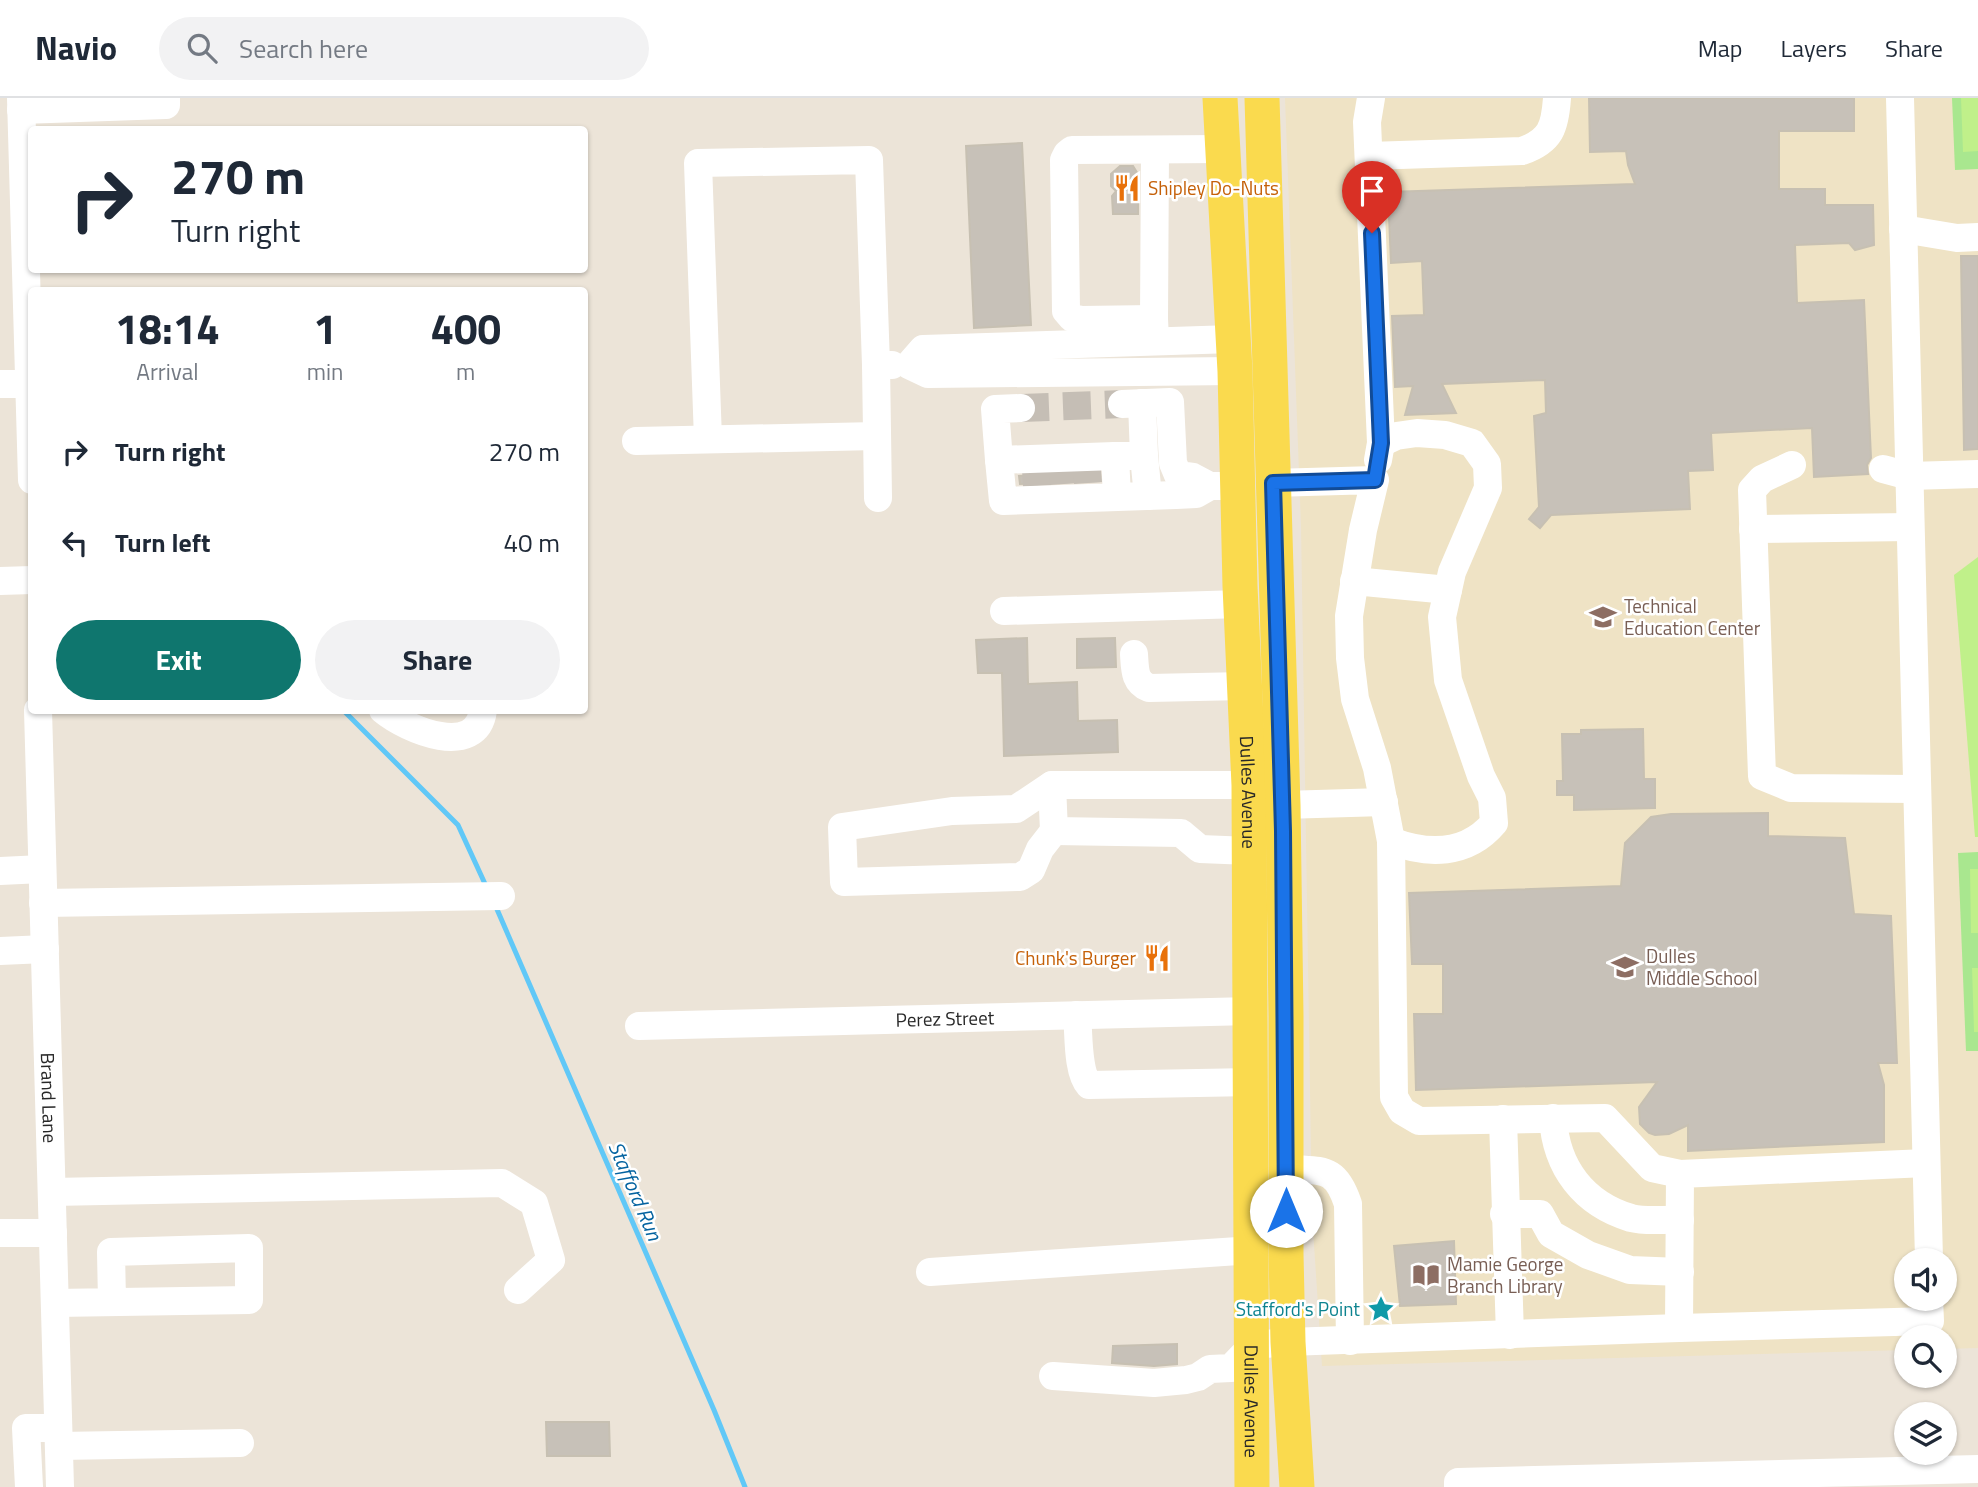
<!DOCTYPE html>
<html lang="en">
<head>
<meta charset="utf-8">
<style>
  body { margin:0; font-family:"Titillium Web",sans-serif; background:#f2f2f3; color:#1f2937; height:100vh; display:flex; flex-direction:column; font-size:26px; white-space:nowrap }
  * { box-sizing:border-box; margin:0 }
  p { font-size:23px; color:#747a83 }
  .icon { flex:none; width:38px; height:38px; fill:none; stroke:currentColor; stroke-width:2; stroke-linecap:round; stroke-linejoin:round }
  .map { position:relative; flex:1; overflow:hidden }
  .side { position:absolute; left:28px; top:189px; width:560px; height:427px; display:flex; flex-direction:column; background:#fff; border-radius:7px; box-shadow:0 2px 5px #0004 }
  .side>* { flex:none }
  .guide { position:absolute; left:28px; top:28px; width:560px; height:147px; border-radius:7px; box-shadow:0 2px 5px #0004; background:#fff; color:#1f2937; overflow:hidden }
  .tools { position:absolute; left:1894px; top:1150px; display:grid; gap:14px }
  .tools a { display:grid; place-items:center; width:63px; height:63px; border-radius:50%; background:#fff; box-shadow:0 2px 5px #0004; font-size:35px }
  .pin { position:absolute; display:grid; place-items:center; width:60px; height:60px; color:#fff; margin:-72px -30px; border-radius:50% 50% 50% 0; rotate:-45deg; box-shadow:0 0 7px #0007 }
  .pin .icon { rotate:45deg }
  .me { position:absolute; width:77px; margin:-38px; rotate:0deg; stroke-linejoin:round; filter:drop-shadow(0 0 5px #0008) }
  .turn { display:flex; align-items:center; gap:24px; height:147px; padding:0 28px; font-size:32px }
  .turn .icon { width:91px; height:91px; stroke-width:2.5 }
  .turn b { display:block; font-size:49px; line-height:60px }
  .eta { display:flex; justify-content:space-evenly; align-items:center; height:119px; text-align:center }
  .eta b { font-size:42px; font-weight:700; line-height:49px }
  .action { display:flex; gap:14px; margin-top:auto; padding:14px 28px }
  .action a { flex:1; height:80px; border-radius:42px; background:#0f766e; color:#fff; font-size:28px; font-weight:700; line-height:80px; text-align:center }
  .action a+a { background:#f2f2f3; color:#1f2937 }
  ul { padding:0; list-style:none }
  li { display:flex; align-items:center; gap:21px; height:91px; padding:0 28px }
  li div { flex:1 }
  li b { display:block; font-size:26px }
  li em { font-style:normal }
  header { display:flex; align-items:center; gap:42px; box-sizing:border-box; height:98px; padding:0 35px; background:#fff; border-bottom:2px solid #e0e1e3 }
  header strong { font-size:33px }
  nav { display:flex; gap:38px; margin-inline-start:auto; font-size:24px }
  .search { width:490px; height:63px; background:#f2f2f3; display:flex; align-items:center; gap:18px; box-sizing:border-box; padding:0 24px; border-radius:38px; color:#747a83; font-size:26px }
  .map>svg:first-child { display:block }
</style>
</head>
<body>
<header>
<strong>Navio</strong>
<div class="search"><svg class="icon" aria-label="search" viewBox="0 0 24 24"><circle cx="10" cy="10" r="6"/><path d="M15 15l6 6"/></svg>Search here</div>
<nav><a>Map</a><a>Layers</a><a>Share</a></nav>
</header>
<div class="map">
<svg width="1978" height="1389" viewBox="0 0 1978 1389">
  <rect width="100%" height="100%" fill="#ece4d8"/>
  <path fill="#efe3c5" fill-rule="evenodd" d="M1285,0H1978V1250L1944,1251V1239H1906V1252L1322,1268L1312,1116L1301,428ZM1906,1162H1944V1200H1906Z"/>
  <g fill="#a9e78f">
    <path d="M1952,0H1978V71L1955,72Z"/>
    <path d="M1978,754V953H1966L1958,755Z"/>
  </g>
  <g fill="#c0f08a">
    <path d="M1961,0H1978V53L1963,54Z"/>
    <path d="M1978,459V739H1975L1954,477Z"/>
    <path d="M1970,771H1978V835H1971Z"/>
    <path d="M1972,870H1978V934H1974Z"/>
  </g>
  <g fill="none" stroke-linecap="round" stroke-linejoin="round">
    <g stroke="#61c8f7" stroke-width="5">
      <path d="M343,612L458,727L486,788"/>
      <path d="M496,809L714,1312L745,1389"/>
    </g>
  </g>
  <g fill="#c7c1b8" stroke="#c7c0b2" stroke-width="2">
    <path d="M1589,0H1854V33H1779V91H1825V107H1873L1874,147L1855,152L1849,145L1795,147L1797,205L1864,202L1871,360L1867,367L1868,376L1814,379L1812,330L1711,335L1713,372L1688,373L1690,411L1551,417L1540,430L1529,421L1539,409L1534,318L1546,315L1545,282L1442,286L1456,315L1405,317L1413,288L1395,289L1392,218L1424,217L1422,163L1391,165L1388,94L1635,86L1628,67L1626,53L1590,54Z"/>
    <path d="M1022,45L1031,227L974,230L966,48Z"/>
    <path d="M1120,68H1133L1138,76V116H1113L1112,98L1116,93L1111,88V76Z"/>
    <path d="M1961,158H1978V351L1964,352Z"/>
    <path d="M1099,375L1100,383L1020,386L1019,378Z"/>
    <path d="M1027,540L1028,586L1077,584L1078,623L1117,622L1118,654L1004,658L1002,575H978L976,542Z"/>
    <path d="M1115,540L1116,569L1077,570V541Z"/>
    <path d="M1643,631L1644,681H1655V710L1574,712V697H1557V683H1563L1562,636H1581V632Z"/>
    <path d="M1768,715V738L1845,740L1854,816L1891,818L1897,965H1878L1884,987V1044L1688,1053V1027L1669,1036L1655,1037L1649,1035L1640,1026L1639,1009L1657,984L1416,992L1414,916H1443V866H1412L1409,795L1621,788L1625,745L1651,719L1671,716Z"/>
    <path d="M1454,1143L1456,1206L1400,1208L1394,1148Z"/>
    <path d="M1177,1246V1266L1154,1268L1112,1265L1113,1248Z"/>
    <path d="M546,1324H609L610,1358H547Z"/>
  </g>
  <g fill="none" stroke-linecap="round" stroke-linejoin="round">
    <g stroke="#c5beb5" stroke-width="28" stroke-dasharray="28 14" stroke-linecap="butt">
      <path d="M1021,310L1122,306"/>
      <path d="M1036,372L1037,388"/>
      <path d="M1063,372L1064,386"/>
      <path d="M1087,372L1088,385"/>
    </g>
    <g stroke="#fff" stroke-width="28">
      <path d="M21,0L32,382"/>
      <path d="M1371,0L1367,24L1381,345L1378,362"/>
      <path d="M1900,0L1929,1162"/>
      <path d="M21,12L166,7V0"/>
      <path d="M1369,58L1522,53C1551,43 1555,29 1557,0"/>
      <path d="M1903,131L1957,140L1978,139"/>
      <path d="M1154,221L1155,52"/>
      <path d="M1233,241L923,251L909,267L928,276L1235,273"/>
      <path d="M1155,242L1154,221L1081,222L1072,220L1066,213L1064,62L1067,56L1072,52L1222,51"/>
      <path d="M0,286H28"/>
      <path d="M1142,305L1144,358"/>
      <path d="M1122,306L1170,304L1173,365L1178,377L1193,379L1210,388"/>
      <path d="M708,341L698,65L869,62L876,267"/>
      <path d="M636,343L877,338"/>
      <path d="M1381,345L1396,338L1417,335L1445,337L1472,345L1487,366L1488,390L1452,474L1442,519L1448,582L1481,678L1492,700L1494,725C1467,757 1428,757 1391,743"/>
      <path d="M1115,358H1144L1148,398"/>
      <path d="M999,362L995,311L1021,310"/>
      <path d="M1792,367L1762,381L1752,392L1762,678L1791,690L1917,691"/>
      <path d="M1883,371L1909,378L1978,376"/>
      <path d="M1273,385L1375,382L1363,432L1349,518L1350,560L1355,601L1377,670L1391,743L1394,999L1402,1013L1419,1023L1605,1020L1652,1070L1680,1076"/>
      <path d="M1117,399L1115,358L999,362L1003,403L1176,397L1196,396L1210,388H1237"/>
      <path d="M878,400L876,267H892"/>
      <path d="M1753,431L1910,429"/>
      <path d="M0,483L32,482"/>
      <path d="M1354,483L1448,492"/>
      <path d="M1004,513L1241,506"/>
      <path d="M1134,556C1135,571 1134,584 1149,590L1245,588"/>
      <path id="s1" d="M38,612L60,1389"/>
      <path d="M383,612C407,632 477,661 483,612"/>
      <path d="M1052,687L1054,733L1181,735L1200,751L1250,753"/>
      <path d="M1283,707L1384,704"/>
      <path d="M1054,733L1040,751L1031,772L1020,779L844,784L842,729L952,713L1016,711L1052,687H1249"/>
      <path d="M0,773L42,771"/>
      <path d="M43,805L501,798"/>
      <path d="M0,853L45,851"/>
      <path d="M1077,917C1079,935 1077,974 1089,987L1252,984"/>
      <path id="s2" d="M639,928L1251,913"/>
      <path d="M1553,1020C1556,1070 1584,1106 1631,1120C1646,1124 1665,1121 1680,1122"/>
      <path d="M1503,1021L1510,1237"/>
      <path d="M1286,1070C1322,1074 1335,1067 1348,1106L1350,1243"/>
      <path d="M52,1094L502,1085L534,1105L551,1162L518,1192"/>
      <path d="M1504,1116H1540L1551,1136L1588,1157L1630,1172L1680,1174"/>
      <path d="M0,1135H53"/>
      <path d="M930,1174L1253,1152"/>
      <path d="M55,1205L249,1202V1150L111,1154L112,1203"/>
      <path d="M1679,1230L1680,1076L1926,1065"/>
      <path d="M1053,1278L1154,1285L1186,1282L1198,1279L1210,1271L1231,1270L1253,1247L1288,1244L1679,1230L1930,1223L1929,1200"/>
      <path d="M59,1348L240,1345"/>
      <path d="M29,1389L26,1330H58"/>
      <path d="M1458,1389V1384L1978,1371"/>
    </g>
    <g stroke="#fada4e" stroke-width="35">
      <path id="s3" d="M1220,0L1235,273L1240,488L1249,687L1252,1389"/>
      <path d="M1262,0L1283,707L1286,918V1156L1288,1244L1297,1389"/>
    </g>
  </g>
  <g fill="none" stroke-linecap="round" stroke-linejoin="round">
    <defs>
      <path id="route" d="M1286,1113L1283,733L1273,385L1375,382L1381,345L1372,135"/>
    </defs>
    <use href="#route" stroke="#114b97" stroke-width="18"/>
    <use href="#route" stroke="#1a73e8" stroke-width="12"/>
  </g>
  <defs>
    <symbol id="restaurant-bare" viewBox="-9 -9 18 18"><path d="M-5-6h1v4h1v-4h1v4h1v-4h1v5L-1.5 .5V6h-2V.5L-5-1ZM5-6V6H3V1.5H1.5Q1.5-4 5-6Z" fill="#e8710a" stroke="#fff" stroke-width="2.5" paint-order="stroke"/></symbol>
    <symbol id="school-bare" viewBox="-9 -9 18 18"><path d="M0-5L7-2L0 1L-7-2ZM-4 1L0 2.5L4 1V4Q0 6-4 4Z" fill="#8d6e63" stroke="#fff" stroke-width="2.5" paint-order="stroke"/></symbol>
    <symbol id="library-bare" viewBox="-9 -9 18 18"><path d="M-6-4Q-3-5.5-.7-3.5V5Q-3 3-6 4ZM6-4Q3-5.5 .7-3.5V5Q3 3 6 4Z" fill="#8d6e63" stroke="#fff" stroke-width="2.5" paint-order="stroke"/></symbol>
    <symbol id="sight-bare" viewBox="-9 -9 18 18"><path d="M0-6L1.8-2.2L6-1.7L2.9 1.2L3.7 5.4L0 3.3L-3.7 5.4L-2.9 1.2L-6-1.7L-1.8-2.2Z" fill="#0f9aa8" stroke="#fff" stroke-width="2.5" paint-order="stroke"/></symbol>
  </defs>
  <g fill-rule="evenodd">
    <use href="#restaurant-bare" x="1108" y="71" width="38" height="38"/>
    <use href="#school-bare" x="1584" y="500" width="38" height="38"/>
    <use href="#restaurant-bare" x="1138" y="841" width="38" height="38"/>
    <use href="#school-bare" x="1606" y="850" width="38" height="38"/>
    <use href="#library-bare" x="1407" y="1158" width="38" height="38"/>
    <use href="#sight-bare" x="1362" y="1192" width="38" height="38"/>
  </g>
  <g text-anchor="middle" stroke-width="5" stroke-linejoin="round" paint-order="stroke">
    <g font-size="19" fill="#c56008" stroke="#fff" text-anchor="start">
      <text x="1148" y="97">Shipley Do-Nuts</text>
      <text x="1136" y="867" text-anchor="end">Chunk's Burger</text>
    </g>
    <g font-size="19" fill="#785e54" stroke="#fff" text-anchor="start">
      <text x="1624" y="515">Technical<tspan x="1624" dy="22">Education Center</tspan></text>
      <text x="1646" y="865">Dulles<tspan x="1646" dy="22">Middle School</tspan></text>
      <text x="1447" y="1173">Mamie George<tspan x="1447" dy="22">Branch Library</tspan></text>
    </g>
    <g font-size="19" fill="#282828" stroke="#fff">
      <text dy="7" stroke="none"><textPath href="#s3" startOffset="695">Dulles Avenue</textPath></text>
      <text dy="7" stroke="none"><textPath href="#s2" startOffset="306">Perez Street</textPath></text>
      <text dy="7" stroke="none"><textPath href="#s1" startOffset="388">Brand Lane</textPath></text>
      <text dy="7" stroke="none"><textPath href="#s3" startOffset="1304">Dulles Avenue</textPath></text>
    </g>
    <g font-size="19" fill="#0d838f" stroke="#fff" text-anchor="end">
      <text x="1360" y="1218">Stafford's Point</text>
    </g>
    <g font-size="21" font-style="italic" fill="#0463a0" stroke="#fff">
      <text transform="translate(635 1093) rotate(67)" y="7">Stafford Run</text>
    </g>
  </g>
</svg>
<div class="tools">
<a><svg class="icon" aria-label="sound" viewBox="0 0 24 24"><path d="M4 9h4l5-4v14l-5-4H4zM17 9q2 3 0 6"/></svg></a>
<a><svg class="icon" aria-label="search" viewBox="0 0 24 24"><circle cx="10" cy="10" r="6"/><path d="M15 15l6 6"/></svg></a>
<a><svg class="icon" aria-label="layers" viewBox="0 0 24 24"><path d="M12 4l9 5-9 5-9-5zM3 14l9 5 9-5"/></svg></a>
</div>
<div class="pin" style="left:1372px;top:135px;background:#d93025"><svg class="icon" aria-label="arrive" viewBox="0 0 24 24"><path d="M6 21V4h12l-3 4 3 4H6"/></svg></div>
<svg class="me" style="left:1286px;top:1113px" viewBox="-20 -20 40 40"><circle r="19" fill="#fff"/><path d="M0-13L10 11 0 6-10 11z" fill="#1a73e8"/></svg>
<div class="guide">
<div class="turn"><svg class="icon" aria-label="right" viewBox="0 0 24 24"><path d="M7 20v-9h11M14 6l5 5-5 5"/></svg><div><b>270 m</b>Turn right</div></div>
</div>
<section class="side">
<div class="eta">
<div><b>18:14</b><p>Arrival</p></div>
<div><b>1</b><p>min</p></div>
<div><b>400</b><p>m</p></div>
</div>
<ul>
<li><svg class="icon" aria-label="right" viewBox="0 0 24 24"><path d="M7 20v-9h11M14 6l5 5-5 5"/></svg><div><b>Turn right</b></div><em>270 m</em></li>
<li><svg class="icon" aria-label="left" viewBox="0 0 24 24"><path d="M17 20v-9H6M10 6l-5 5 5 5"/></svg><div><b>Turn left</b></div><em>40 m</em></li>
</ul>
<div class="action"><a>Exit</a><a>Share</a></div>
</section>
</div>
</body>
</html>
